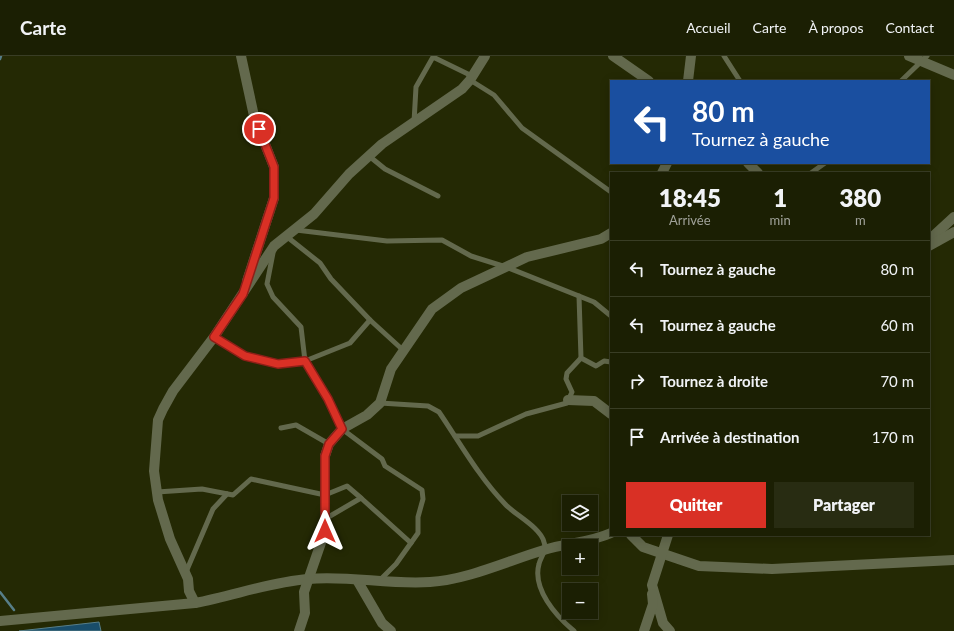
<!DOCTYPE html>
<html lang="fr">
<head>
<meta charset="utf-8">
<style>
  body { margin:0; font-family:Lato,sans-serif; background:#282c12; color:#f1f3f6; height:100vh; display:flex; flex-direction:column; font-size:15px; white-space:nowrap }
  * { box-sizing:border-box; margin:0 }
  p { font-size:13px; color:#a0a29a }
  .icon { flex:none; width:22px; height:22px; fill:none; stroke:currentColor; stroke-width:2; stroke-linecap:round; stroke-linejoin:round }
  .map { position:relative; flex:1; overflow:hidden }
  .sheet { position:absolute; left:610px; top:116px; width:320px; height:364px; display:flex; flex-direction:column; background:#1b1f03; border-radius:0px; box-shadow:0 2px 10px #0003,0 0 0 1px #393d25 }
  .sheet>* { flex:none }
  .top-card { position:absolute; left:610px; top:24px; width:320px; height:84px; border-radius:0px; box-shadow:0 2px 10px #0003,0 0 0 1px #393d25; background:#1a4fa0; color:#fff; overflow:hidden }
  .buttons { position:absolute; left:562px; top:439px; display:grid; gap:8px }
  .buttons a { display:grid; place-items:center; width:36px; height:36px; border-radius:0px; background:#1b1f03; box-shadow:0 2px 10px #0003,0 0 0 1px #393d25; font-size:20px }
  .pin { position:absolute; display:grid; place-items:center; width:34px; height:34px; color:#fff; margin:-17px; border:2px solid #fff; border-radius:50%; box-shadow:0 1px 4px #0007 }
  .me { position:absolute; width:44px; margin:-22px; rotate:0deg; stroke-linejoin:round; filter:drop-shadow(0 0 3px #0008) }
  .turn { display:flex; align-items:center; gap:14px; height:84px; padding:0 16px; font-size:18px }
  .turn .icon { width:52px; height:52px; stroke-width:2.5 }
  .turn b { display:block; font-size:28px; line-height:34px }
  .eta { display:flex; justify-content:space-evenly; align-items:center; height:68px; text-align:center }
  .eta b { font-size:24px; font-weight:800; line-height:28px }
  .primary-button { display:flex; gap:8px; margin-top:auto; padding:8px 16px }
  .primary-button a { flex:1; height:46px; border-radius:0px; background:#d93025; color:#fff; font-size:16px; font-weight:800; line-height:46px; text-align:center }
  .primary-button a+a { background:#282c12; color:#f1f3f6 }
  ul { padding:0; list-style:none }
  li { display:flex; align-items:center; gap:12px; height:56px; padding:0 16px; border-top:1px solid #393d25 }
  li div { flex:1 }
  li b { display:block; font-size:15px }
  li em { font-style:normal }
  header { display:flex; align-items:center; gap:24px; box-sizing:border-box; height:56px; padding:0 20px; background:#1b1f03; border-bottom:1px solid #393d25 }
  header strong { font-size:19px }
  nav { display:flex; gap:22px; margin-inline-start:auto; font-size:14px }
  .map>svg:first-child { display:block }
</style>
</head>
<body>
<header>
<strong>Carte</strong>
<nav><a>Accueil</a><a>Carte</a><a>À propos</a><a>Contact</a></nav>
</header>
<div class="map">
<svg width="954" height="575" viewBox="0 0 954 575">
  <rect width="100%" height="100%" fill="#242904"/>
  <path fill="#194d6a" stroke="#577e88" d="M99,566L101,575H19Z"/>
  <g fill="none" stroke-linecap="round" stroke-linejoin="round">
    <g stroke="#577e88" stroke-width="2.5">
      <path d="M0,3L1,0"/>
      <path d="M0,536L14,554"/>
    </g>
    <g stroke="#63694d" stroke-width="5">
      <path d="M724,0L740,25"/>
      <path d="M470,24L494,39L522,72L611,136"/>
      <path d="M901,25L927,0"/>
      <path d="M414,66L416,31L433,1L472,20"/>
      <path d="M369,100L385,113L438,140"/>
      <path d="M811,117L825,107"/>
      <path d="M296,174L387,185L442,184L471,200L506,211L594,246L611,260"/>
      <path d="M286,180L320,207L331,223L370,264L404,295"/>
      <path d="M273,197L267,228L273,241L301,271L305,305L328,343L342,373L382,403L385,410L422,434L423,443L418,461V477L396,508L379,525"/>
      <path d="M579,240L581,302L596,310L604,305L611,306"/>
      <path d="M214,281L245,300L278,308L305,305L350,287L370,264"/>
      <path d="M380,347L428,350L439,356C460,387 479,421 505,448C515,459 540,471 544,486C547,495 541,500 539,508C532,533 556,560 574,575"/>
      <path d="M281,372L296,369L329,388"/>
      <path d="M455,380H478L526,358L567,347L572,336L566,323L567,317L581,302"/>
      <path d="M157,436L202,433L233,439L251,423L325,439L347,430L361,442"/>
      <path d="M325,463L361,442L411,487"/>
      <path d="M186,516L213,453L227,438"/>
    </g>
    <g stroke="#63694d" stroke-width="10">
      <path d="M241,0L254,60L274,111V142L247,225"/>
      <path d="M613,0L649,25"/>
      <path d="M909,0L954,19"/>
      <path d="M688,25L691,0"/>
      <path d="M748,107L758,117"/>
      <path d="M662,117L667,107"/>
      <path d="M929,184L954,161"/>
      <path d="M929,190L954,176"/>
      <path d="M568,344L594,345L611,358"/>
      <path d="M631,479L643,491L699,510L772,513L954,504"/>
      <path d="M668,479L652,529L663,567L670,575"/>
      <path d="M357,524L382,567L391,575"/>
      <path d="M195,547L189,535L188,523L170,483L158,444L154,415L158,364L163,353L173,335L214,281L274,190L314,158L349,118L382,88L462,33L470,24L485,0"/>
      <path d="M0,565L195,547C233,540 270,526 308,523C348,519 389,529 430,526C467,524 507,505 544,494C566,487 589,487 611,477"/>
      <path d="M299,575L305,557L304,536L325,475V400L329,388L342,373L367,359L380,347L391,313L432,253L461,232L527,201L601,183L611,177"/>
      <path d="M644,575L653,548L652,538"/>
    </g>
  </g>
  <g fill="none" stroke-linecap="round" stroke-linejoin="round">
    <defs>
      <path id="route" d="M259,73L274,111V142L243,238L214,281L245,300L278,308L305,305L328,343L342,373L329,388L325,400V475"/>
    </defs>
    <use href="#route" stroke="#8d1f18" stroke-width="10"/>
    <use href="#route" stroke="#d93025" stroke-width="7"/>
  </g>
</svg>
<div class="buttons">
<a><svg class="icon" aria-label="layers" viewBox="0 0 24 24"><path d="M12 4l9 5-9 5-9-5zM3 14l9 5 9-5"/></svg></a>
<a>+</a>
<a>−</a>
</div>
<div class="pin" style="left:259px;top:73px;background:#d93025"><svg class="icon" aria-label="arrive" viewBox="0 0 24 24"><path d="M6 21V4h12l-3 4 3 4H6"/></svg></div>
<svg class="me" style="left:325px;top:475px" viewBox="-20 -20 40 40"><path d="M0-17L14 15 0 8-14 15z" fill="#d93025" stroke="#fff" stroke-width="4"/></svg>
<div class="top-card">
<div class="turn"><svg class="icon" aria-label="left" viewBox="0 0 24 24"><path d="M17 20v-9H6M10 6l-5 5 5 5"/></svg><div><b>80 m</b>Tournez à gauche</div></div>
</div>
<section class="sheet">
<div class="eta">
<div><b>18:45</b><p>Arrivée</p></div>
<div><b>1</b><p>min</p></div>
<div><b>380</b><p>m</p></div>
</div>
<ul>
<li><svg class="icon" aria-label="left" viewBox="0 0 24 24"><path d="M17 20v-9H6M10 6l-5 5 5 5"/></svg><div><b>Tournez à gauche</b></div><em>80 m</em></li>
<li><svg class="icon" aria-label="left" viewBox="0 0 24 24"><path d="M17 20v-9H6M10 6l-5 5 5 5"/></svg><div><b>Tournez à gauche</b></div><em>60 m</em></li>
<li><svg class="icon" aria-label="right" viewBox="0 0 24 24"><path d="M7 20v-9h11M14 6l5 5-5 5"/></svg><div><b>Tournez à droite</b></div><em>70 m</em></li>
<li><svg class="icon" aria-label="arrive" viewBox="0 0 24 24"><path d="M6 21V4h12l-3 4 3 4H6"/></svg><div><b>Arrivée à destination</b></div><em>170 m</em></li>
</ul>
<div class="primary-button"><a>Quitter</a><a>Partager</a></div>
</section>
</div>
</body>
</html>
